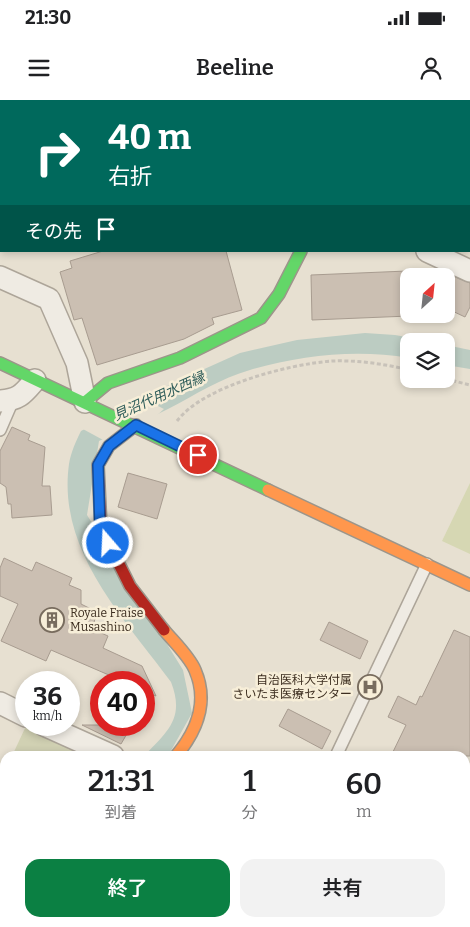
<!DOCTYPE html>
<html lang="ja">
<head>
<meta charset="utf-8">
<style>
  body { margin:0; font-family:Bitter,"Noto Sans JP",serif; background:#f2f2f2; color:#202124; height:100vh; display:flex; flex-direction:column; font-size:19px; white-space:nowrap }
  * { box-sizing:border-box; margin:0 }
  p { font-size:16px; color:#757577 }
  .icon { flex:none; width:28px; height:28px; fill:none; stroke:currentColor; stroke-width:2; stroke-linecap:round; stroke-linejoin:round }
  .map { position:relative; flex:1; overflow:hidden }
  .side { position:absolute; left:0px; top:651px; width:470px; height:176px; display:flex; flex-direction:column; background:#fff; border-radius:15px 15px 0 0; box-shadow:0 2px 8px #0003 }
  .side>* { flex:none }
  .banner { position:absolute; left:0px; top:0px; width:470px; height:152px; box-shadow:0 2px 8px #0003; background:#00695c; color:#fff; overflow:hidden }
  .needle { width:32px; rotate:27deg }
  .tools { position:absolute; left:400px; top:168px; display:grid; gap:10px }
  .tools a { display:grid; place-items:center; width:55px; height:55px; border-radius:10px; background:#fff; box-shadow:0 2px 8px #0003; font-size:25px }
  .speed { position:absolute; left:15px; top:571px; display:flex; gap:10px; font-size:25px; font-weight:700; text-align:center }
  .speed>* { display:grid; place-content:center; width:65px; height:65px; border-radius:50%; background:#fff; box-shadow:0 2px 8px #0003; line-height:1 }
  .speed small { font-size:12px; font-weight:400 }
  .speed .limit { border:8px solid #d22; background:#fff; color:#111 }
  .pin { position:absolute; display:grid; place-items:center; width:42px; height:42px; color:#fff; margin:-21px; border:2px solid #fff; border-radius:50%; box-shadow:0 1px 5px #0007 }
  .me { position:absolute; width:55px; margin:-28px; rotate:341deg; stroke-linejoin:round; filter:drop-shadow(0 0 4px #0008) }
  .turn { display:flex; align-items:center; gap:18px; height:105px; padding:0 25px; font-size:22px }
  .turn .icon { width:65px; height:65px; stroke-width:2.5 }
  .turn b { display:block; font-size:35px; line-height:42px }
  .then { display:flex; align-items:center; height:48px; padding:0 25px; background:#0003; gap:10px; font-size:19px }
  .eta { display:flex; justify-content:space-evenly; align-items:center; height:85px; text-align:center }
  .eta b { font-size:30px; font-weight:600; line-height:35px }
  .action { display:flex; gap:10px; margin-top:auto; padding:10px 25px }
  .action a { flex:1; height:58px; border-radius:15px; background:#0b8043; color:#fff; font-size:20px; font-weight:600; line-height:58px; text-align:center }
  .action a+a { background:#f2f2f2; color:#202124 }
  .status { display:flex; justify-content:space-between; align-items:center; height:35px; padding:0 25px; background:#fff; direction:ltr }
  .status svg { height:14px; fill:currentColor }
  header { display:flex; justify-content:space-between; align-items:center; height:65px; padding:0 25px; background:#fff; font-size:22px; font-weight:600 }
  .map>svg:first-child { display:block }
</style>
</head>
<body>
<div class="status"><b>21:30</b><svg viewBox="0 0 49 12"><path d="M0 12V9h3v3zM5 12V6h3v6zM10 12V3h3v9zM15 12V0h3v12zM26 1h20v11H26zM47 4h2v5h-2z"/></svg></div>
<header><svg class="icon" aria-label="menu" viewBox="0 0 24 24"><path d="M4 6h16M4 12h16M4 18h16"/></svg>Beeline<svg class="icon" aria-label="person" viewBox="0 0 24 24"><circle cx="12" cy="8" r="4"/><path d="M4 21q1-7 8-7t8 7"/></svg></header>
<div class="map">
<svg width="470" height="827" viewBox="0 0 470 827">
  <rect width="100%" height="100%" fill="#e7e0d1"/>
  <path fill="#d6d7b3" d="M470,383V454L442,441Z"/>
  <g fill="#d1d1b3">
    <path d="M384,0H470V54L469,1Z"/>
    <path d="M30,625H35L101,656H12L26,626Z"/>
    <path d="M5,673V822L15,823L12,827H0V684Z"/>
  </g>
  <g fill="#bcccc2">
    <path d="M365,233L395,235L428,241H409V258C357,249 301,255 250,270C221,278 195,295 168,309C145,321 122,330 99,341L87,415L183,570L192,613L168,656H144C168,631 185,618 171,582C123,517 57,450 69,364C71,352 76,341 81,331L171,284L240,253L297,240Z"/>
    <path d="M446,245L470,250V269L446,265Z"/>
  </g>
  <path fill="#e7e0d1" d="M140,297L164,309L154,318L105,341L81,328Z"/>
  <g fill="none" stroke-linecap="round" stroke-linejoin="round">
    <path stroke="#bcccc2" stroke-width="39" d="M31,827L35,822"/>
  </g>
  <g fill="#cbbfb2" stroke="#a89c90">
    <path d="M103,151H226L242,210L212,218L214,224L184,239L97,265L82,218L74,220L60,172L72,168L70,161Z"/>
    <path d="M407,171L409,216L312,220L311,175Z"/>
    <path d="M448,174L470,183V207L465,217L446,208Z"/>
    <path d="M12,327L30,335L28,340L45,347L42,386H50L52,415L12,418L11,404H8L6,387L0,383V351Z"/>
    <path d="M128,373L167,384L157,419L118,407Z"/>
    <path d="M4,458L32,471L36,462L72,478L69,485L81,490V504L97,512L92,529L108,536L103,548L142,566L156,596L144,591V582H125L51,550L46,561L1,541L18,504L0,496V468Z"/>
    <path d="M329,522L368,541L360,559L320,540Z"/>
    <path d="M454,530L470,537V656H391L406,625L388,617L398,596L416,605L420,596L422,597Z"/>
    <path d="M288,609L331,631L322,649L279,626Z"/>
    <path d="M82,625H132L121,644Z"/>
  </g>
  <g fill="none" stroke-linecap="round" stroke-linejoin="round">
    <defs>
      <g id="lane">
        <path d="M0,330L13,300"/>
        <path d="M336,656L427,464"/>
        <path d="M256,827L258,822"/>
      </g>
      <g id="street">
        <path d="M88,0L91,1"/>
        <path d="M371,1V0"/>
        <path d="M469,108H470"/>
        <path d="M427,151L470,171"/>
        <path d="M0,177L49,199L77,263L85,302"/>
        <path d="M0,301C19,300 23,294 35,280"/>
        <path d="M0,603L26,616"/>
        <path d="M44,625L113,656"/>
        <path d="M52,827L55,822"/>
      </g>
      <g id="fast">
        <path d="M0,263L268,390"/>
        <path d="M85,302L108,283L180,258L261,218L279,194L301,151"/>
      </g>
      <g id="slow">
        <path d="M268,390L470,485"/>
        <path d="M164,530C174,542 189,556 195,570C209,602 197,631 176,656"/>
      </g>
      <path id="jam" d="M136,325L109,346L98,365L101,428L130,486L164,530"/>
    </defs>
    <use href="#lane" stroke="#ada599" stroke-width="14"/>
    <use href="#street" stroke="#ada599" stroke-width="24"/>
    <use href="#fast" stroke="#9c958a" stroke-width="14"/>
    <use href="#slow" stroke="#9c958a" stroke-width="14"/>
    <use href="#jam" stroke="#9c958a" stroke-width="14"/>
    <g stroke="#c8c2b9" stroke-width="3" stroke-dasharray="4 2.5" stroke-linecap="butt">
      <path d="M446,279L470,285"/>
      <path d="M177,321C203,286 290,264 332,261C357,260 385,264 409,270"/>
    </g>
    <use href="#lane" stroke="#efebe3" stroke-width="11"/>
    <use href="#street" stroke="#efebe3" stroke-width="21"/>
    <use href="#fast" stroke="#63d668" stroke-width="11"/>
    <use href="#slow" stroke="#ff974d" stroke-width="11"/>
    <use href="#jam" stroke="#b3261e" stroke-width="11"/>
  </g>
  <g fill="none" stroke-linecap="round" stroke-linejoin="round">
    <defs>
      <path id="route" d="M108,443L100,428L98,365L109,346L136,325L198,355"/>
    </defs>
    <use href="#route" stroke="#114b97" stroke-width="12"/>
    <use href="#route" stroke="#1a73e8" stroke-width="9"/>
  </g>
  <defs>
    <symbol id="building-ring" viewBox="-11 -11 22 22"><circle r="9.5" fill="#f7eed8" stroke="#786c5e" stroke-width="1.5"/><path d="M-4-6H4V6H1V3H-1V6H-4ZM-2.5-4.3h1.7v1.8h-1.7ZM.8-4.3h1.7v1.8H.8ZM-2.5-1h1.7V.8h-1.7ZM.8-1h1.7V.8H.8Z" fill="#786c5e"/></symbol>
    <symbol id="hospital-ring" viewBox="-11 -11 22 22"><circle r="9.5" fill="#f7eed8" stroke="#786c5e" stroke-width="1.5"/><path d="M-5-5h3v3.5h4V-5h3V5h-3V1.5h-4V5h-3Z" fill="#786c5e"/></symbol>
  </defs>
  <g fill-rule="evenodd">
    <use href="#building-ring" x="38" y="506" width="28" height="28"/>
    <use href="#hospital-ring" x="356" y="573" width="28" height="28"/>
  </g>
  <g text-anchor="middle" stroke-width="5" stroke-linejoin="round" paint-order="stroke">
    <g font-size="12" fill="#3d2e20" stroke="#f7eed8" text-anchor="start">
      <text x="70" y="517">Royale Fraise<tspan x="70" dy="14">Musashino</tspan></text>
      <text x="352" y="584" text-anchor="end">自治医科大学付属<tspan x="352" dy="14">さいたま医療センター</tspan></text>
    </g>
    <g font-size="14" font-style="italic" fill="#2f5d5a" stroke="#f7eed8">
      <text transform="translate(159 296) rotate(-24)" y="5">見沼代用水西縁</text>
    </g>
  </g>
</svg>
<div class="tools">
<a><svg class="needle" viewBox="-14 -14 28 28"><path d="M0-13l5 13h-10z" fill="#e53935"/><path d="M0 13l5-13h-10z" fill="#757577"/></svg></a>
<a><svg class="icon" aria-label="layers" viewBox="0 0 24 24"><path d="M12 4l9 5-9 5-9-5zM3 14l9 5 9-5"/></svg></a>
</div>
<div class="speed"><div>36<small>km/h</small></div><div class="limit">40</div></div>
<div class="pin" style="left:198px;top:355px;background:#d93025"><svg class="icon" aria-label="arrive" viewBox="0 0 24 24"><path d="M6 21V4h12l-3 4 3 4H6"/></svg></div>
<svg class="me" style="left:108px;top:443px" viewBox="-20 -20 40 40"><circle r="17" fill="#1a73e8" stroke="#fff" stroke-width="3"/><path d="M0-11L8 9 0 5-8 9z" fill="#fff"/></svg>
<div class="banner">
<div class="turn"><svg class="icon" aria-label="right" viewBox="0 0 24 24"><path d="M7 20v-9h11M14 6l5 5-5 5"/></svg><div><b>40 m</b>右折</div></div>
<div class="then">その先<svg class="icon" aria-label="arrive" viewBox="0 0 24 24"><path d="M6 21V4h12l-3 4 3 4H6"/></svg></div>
</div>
<section class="side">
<div class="eta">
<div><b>21:31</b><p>到着</p></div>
<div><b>1</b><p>分</p></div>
<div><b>60</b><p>m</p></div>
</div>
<div class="action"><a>終了</a><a>共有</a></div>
</section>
</div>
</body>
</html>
